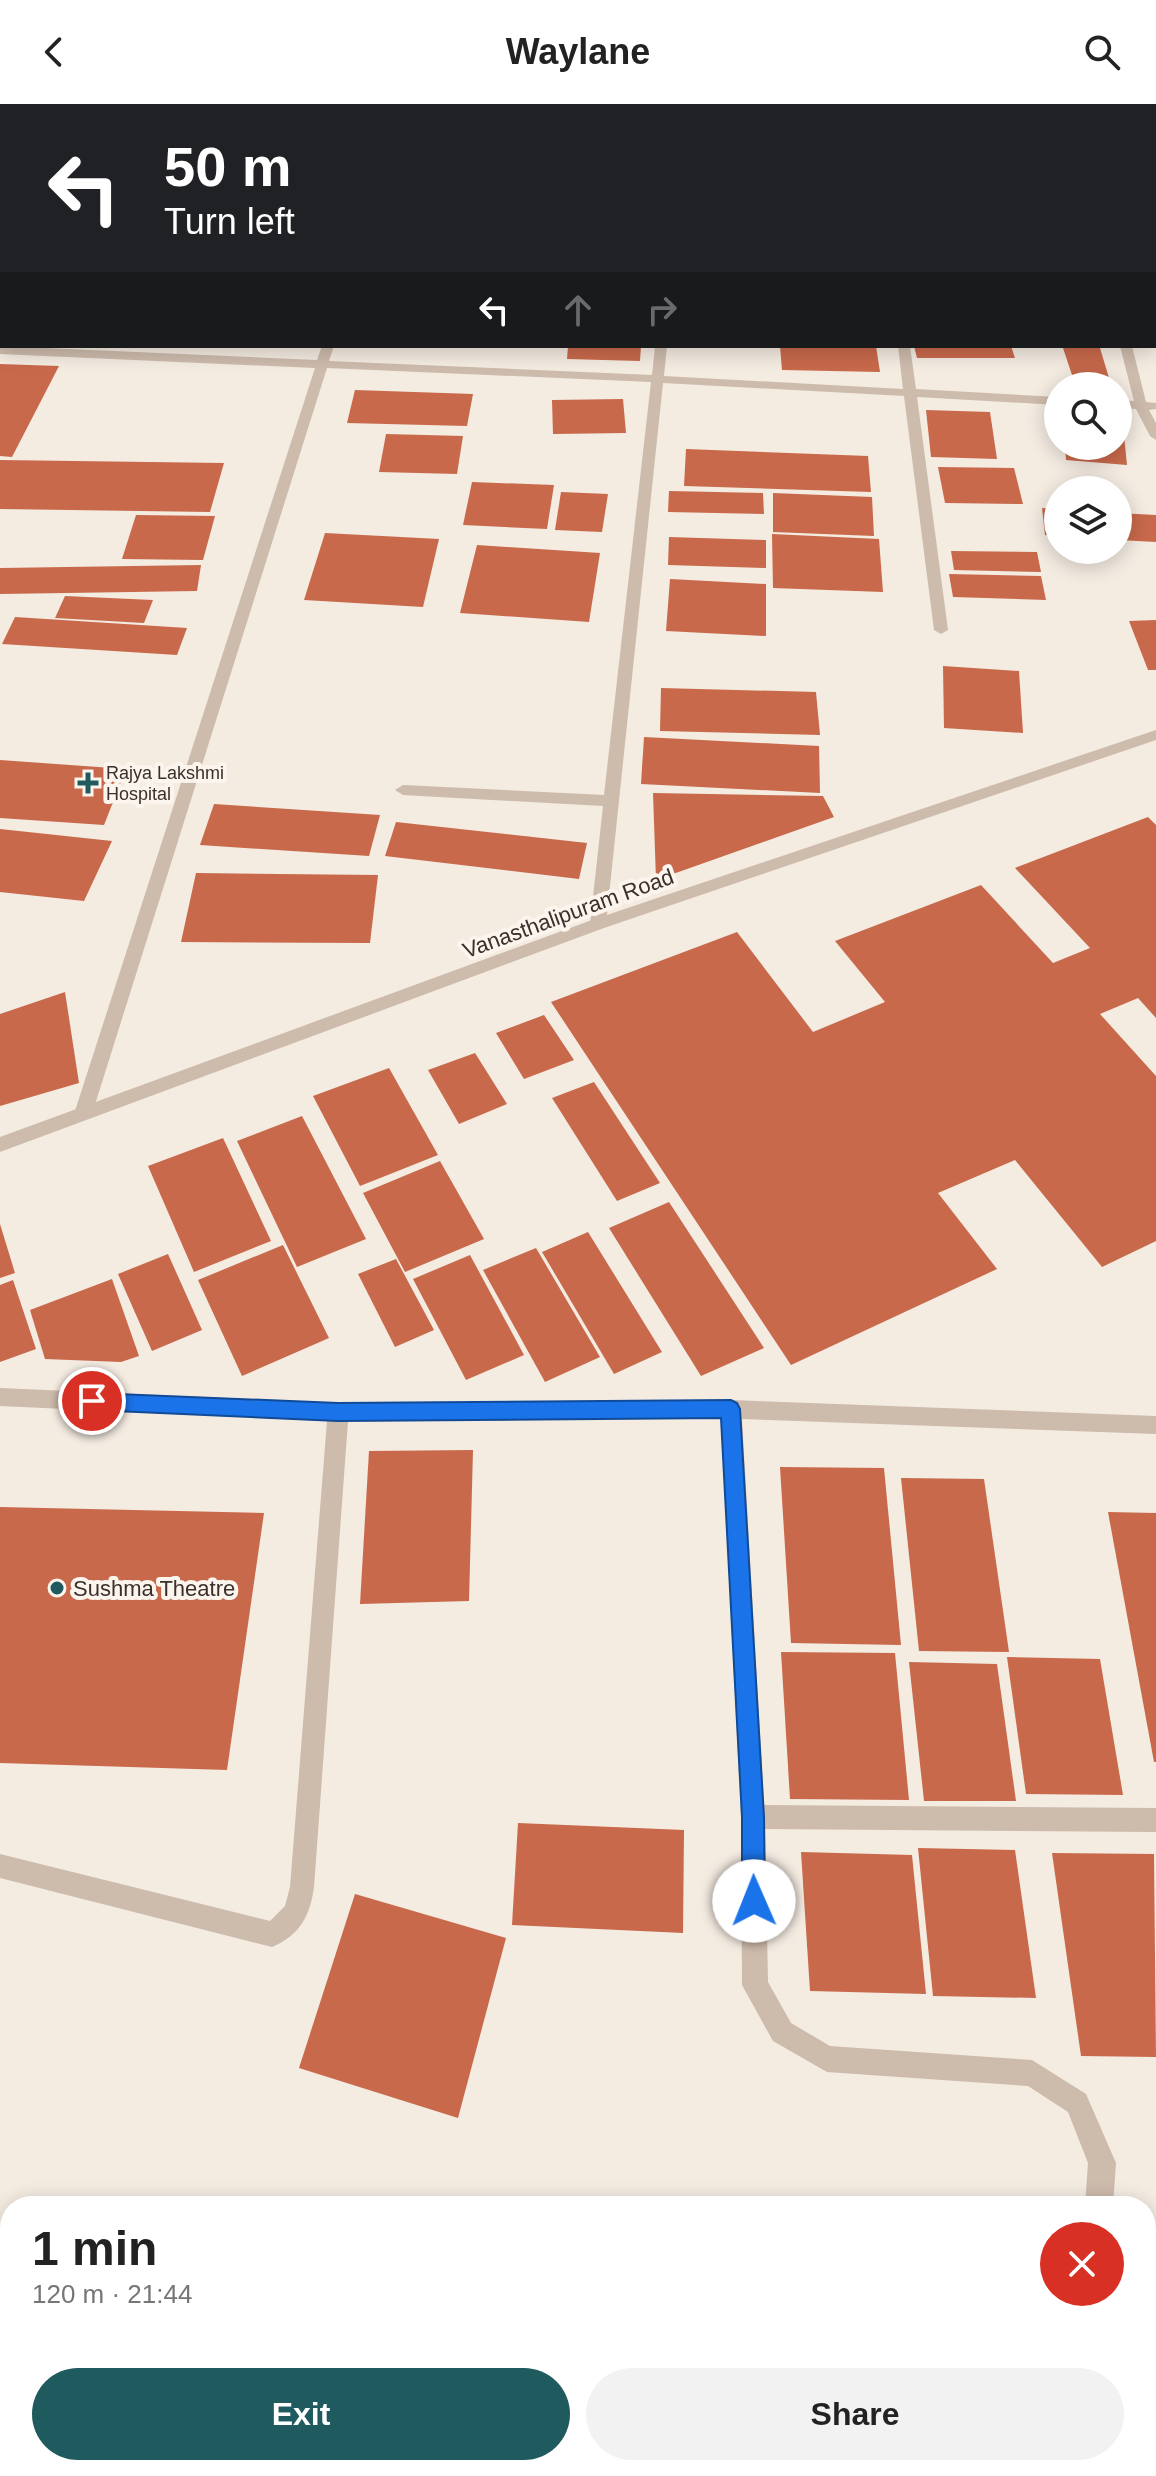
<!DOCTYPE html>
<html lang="en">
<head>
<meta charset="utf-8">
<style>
  body { margin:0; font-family:Arial,sans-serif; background:#f2f2f2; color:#222; height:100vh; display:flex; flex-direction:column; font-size:30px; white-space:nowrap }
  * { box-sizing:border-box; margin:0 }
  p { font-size:26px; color:#767676 }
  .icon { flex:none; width:44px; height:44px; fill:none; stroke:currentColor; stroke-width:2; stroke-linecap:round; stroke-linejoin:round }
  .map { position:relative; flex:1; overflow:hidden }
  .side { position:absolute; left:0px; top:2092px; width:1156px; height:280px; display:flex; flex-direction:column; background:#fff; border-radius:32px 32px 0 0; box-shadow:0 4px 20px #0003 }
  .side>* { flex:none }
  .banner { position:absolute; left:0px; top:0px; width:1156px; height:244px; box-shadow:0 4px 20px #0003; background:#202124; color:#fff; overflow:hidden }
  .tools { position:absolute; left:1044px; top:268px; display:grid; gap:16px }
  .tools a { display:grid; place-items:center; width:88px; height:88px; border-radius:50%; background:#fff; box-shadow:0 4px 20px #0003; font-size:40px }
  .pin { position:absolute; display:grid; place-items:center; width:68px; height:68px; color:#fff; margin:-34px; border:4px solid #fff; border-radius:50%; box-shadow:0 2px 8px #0007 }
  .me { position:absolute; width:88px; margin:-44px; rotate:359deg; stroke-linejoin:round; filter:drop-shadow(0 0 6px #0008) }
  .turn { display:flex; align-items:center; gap:28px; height:168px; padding:0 32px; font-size:36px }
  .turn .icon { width:104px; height:104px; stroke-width:2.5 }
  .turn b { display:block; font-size:56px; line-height:68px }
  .lanes { display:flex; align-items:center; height:76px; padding:0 32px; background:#0003; justify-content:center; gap:40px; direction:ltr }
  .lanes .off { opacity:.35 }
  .round { display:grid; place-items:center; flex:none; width:84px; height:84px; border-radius:42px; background:#f2f2f2 }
  .summary { display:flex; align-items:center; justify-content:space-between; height:136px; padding:0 32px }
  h1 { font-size:48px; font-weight:700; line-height:60px }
  .primary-button { display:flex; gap:16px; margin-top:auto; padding:16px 32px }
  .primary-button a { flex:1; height:92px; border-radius:48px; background:#1f5a5e; color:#fff; font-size:32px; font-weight:700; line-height:92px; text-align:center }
  .primary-button a+a { background:#f2f2f2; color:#222 }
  header { display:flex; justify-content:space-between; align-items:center; height:104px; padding:0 32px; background:#fff; font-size:36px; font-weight:700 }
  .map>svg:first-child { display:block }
</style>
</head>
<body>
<header><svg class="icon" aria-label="back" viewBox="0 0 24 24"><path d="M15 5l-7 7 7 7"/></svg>Waylane<svg class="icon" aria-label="search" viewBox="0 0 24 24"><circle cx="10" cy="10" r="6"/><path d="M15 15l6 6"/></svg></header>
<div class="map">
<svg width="1156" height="2372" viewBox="0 0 1156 2372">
  <rect width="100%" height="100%" fill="#f4ebe1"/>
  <g fill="#c8694b">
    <path d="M568,242H641L640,257L567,255Z"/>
    <path d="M780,242H876L880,268L782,266Z"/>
    <path d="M914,242H1011L1015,254H917Z"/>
    <path d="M1063,244H1100L1109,274H1073Z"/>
    <path d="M0,260L59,262L12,353L0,352Z"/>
    <path d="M355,286L473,290L467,322L347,319Z"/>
    <path d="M623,295L626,329L553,330L552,296Z"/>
    <path d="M926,306L990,308L997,355L931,353Z"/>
    <path d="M1118,310L1122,311L1127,361L1066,356L1065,342H1118Z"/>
    <path d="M386,330L463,332L457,370L379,368Z"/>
    <path d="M686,345L868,352L871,388L684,382Z"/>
    <path d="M0,356L224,359L210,408L0,405Z"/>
    <path d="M938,363L1014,364L1023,400L945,399Z"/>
    <path d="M472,378L554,381L547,425L463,421Z"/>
    <path d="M669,387L763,389L764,410L668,408Z"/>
    <path d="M561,388L608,390L602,428L555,426Z"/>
    <path d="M773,389L872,393L874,432L773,428Z"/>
    <path d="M1042,404L1058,405V432L1045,431Z"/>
    <path d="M1118,409L1156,411V438L1118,436Z"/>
    <path d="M136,411L215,412L203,456L122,455Z"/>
    <path d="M325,429L439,435L423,503L304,496Z"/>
    <path d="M772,430L879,435L883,488L773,484Z"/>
    <path d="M669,433L766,436V464L668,461Z"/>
    <path d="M477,441L600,449L589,518L460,509Z"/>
    <path d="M951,447L1037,448L1041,468L954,466Z"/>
    <path d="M201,461L197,487L0,490V464Z"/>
    <path d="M949,470L1041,472L1046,496L953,493Z"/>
    <path d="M670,475L766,480V532L666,527Z"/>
    <path d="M65,492L153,496L144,519L55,514Z"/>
    <path d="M15,513L187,524L177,551L2,540Z"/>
    <path d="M1156,516V566H1148L1129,517Z"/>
    <path d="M943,562L1019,567L1023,629L944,624Z"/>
    <path d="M661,584L816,588L820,631L660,627Z"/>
    <path d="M644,633L819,642L820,689L641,680Z"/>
    <path d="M0,656L126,665L104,721L0,714Z"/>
    <path d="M653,689L823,692L834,713L656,776Z"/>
    <path d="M214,700L380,711L369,752L200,741Z"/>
    <path d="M1148,713L1156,721V914L1138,894L1100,910L1156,972V1137L1102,1163L1015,1056L938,1089L997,1165L791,1261L551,898L737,828L813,928L885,898L835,837L981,781L1053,859L1090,844L1015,764Z"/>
    <path d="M396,718L587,739L579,775L385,752Z"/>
    <path d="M0,725L112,737L84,797L0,788Z"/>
    <path d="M196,769L378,771L370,839L181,838Z"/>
    <path d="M65,888L79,979L0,1002V910Z"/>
    <path d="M544,911L574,956L524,975L496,929Z"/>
    <path d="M475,949L507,1000L459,1020L428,966Z"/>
    <path d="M389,964L438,1051L360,1082L313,992Z"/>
    <path d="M594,978L660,1079L617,1097L552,994Z"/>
    <path d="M302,1012L366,1135L297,1163L237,1037Z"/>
    <path d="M223,1034L271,1137L194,1168L148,1062Z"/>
    <path d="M440,1057L484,1135L405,1168L363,1089Z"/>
    <path d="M669,1098L764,1244L701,1272L609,1124Z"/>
    <path d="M0,1120L15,1169L0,1174Z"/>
    <path d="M588,1128L662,1248L614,1270L542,1148Z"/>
    <path d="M283,1141L329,1234L242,1272L198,1176Z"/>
    <path d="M536,1144L600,1253L545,1278L483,1166Z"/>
    <path d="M168,1150L202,1226L152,1247L118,1170Z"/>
    <path d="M470,1151L524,1251L466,1276L413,1175Z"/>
    <path d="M396,1155L434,1226L395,1243L358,1170Z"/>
    <path d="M112,1175L139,1252L121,1258L45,1255L30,1206Z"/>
    <path d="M13,1176L36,1245L0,1258V1181Z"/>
    <path d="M473,1346L469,1497L360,1500L369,1347Z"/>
    <path d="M780,1363L884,1364L901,1541L791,1539Z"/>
    <path d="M901,1374L984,1375L1009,1548L919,1547Z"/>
    <path d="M0,1403L264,1409L227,1666L0,1659Z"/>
    <path d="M1108,1408L1156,1409V1658H1154Z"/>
    <path d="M781,1548L895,1549L909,1696L790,1695Z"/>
    <path d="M1007,1553L1100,1555L1123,1691L1026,1690Z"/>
    <path d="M909,1558L997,1560L1016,1697H924Z"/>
    <path d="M518,1719L684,1726L683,1829L512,1821Z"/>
    <path d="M918,1744L1015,1746L1036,1894L933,1892Z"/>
    <path d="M801,1748L912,1751L926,1890L810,1887Z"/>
    <path d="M1052,1749L1154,1750L1156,1953L1081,1952Z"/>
    <path d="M355,1790L506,1834L458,2014L299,1964Z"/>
    <path d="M347,2362H492L490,2372H345Z"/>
    <path d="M517,2362H657L655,2372H515Z"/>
    <path d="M674,2362H839L837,2372H672Z"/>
  </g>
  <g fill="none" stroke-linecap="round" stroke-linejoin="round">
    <g stroke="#cdbbac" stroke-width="20">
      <path d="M82,2L83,0"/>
      <path d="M0,141L2,137"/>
    </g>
    <g fill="#cdbbac" fill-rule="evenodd">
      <path d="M540,0H550L551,2H541Z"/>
      <rect x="877" y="0" width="10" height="2"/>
      <path d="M1102,0H1112L1113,2H1103Z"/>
      <path d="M0,242L317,256L322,242H334L329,257L652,271L655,242H667L664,272L903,285L898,242H910L916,285L1058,293V301L917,293L948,526L941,530L934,526L904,292L663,279L606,820L598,826L590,820L603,702L403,691L395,686L403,681L604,691L651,278L327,264L92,1010L83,1017L74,1010L315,264L0,250Z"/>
      <path d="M1120,242H1132L1146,298L1156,299V305L1149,306L1156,319V336L1150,332L1136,305L1118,304V296L1134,297Z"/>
      <path d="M0,1284L338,1299L731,1296L1156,1312V1330L742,1315L764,1701L1156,1704V1728L765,1725L768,1878L791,1919L830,1942L1032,1956L1086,1990L1116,2059L1113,2102H1085L1088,2059L1068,2008L1028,1982L827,1968L773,1937L742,1881L741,1713L721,1314L348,1317L314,1783C310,1812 300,1831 272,1843L0,1774V1750L270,1817L285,1802L290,1783L327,1317L0,1302Z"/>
      <rect x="1069" y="2362" width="30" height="10"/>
    </g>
    <path fill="#cdbbac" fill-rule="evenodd" d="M1156,626V636L604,824L0,1048V1033L592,816Z"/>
    <path fill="#6c584f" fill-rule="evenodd" d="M16,0H28L15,2Z"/>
  </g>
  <path fill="#1a73e8" stroke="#114b97" stroke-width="2" d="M92,1289L338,1299L731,1296L737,1299L740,1305L764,1713L765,1797L762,1805L754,1808L746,1805L742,1797V1713L721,1314L338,1317L92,1306L85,1303L83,1297L85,1291Z"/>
  <g fill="#1f5a5e" stroke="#fbf5ee" stroke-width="3">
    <path d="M84 667h8v8h8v8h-8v8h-8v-8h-8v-8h8z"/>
    <circle cx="57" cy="1484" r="8"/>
  </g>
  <g text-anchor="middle" stroke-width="8" stroke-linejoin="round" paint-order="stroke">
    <g font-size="18" fill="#3b302b" stroke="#fbf5ee" text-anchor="start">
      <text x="106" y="675">Rajya Lakshmi<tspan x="106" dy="21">Hospital</tspan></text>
    </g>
    <g font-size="22" fill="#3b302b" stroke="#fbf5ee">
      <text transform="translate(568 809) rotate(-20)" y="8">Vanasthalipuram Road</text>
    </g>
    <g font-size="22" fill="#3b302b" stroke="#fbf5ee" text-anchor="start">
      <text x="73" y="1492">Sushma Theatre</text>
    </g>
  </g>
</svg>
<div class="tools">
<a><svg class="icon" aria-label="search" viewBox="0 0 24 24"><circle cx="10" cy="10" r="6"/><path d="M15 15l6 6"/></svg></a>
<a><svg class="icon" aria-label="layers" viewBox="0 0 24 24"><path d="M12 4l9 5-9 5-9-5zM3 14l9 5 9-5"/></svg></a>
</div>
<div class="pin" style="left:92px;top:1297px;background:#d93025"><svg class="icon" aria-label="arrive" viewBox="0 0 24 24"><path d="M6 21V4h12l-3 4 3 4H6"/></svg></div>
<svg class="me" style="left:754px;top:1797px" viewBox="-20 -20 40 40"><circle r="19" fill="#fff"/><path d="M0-13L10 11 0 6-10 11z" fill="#1a73e8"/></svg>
<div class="banner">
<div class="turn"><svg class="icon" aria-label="left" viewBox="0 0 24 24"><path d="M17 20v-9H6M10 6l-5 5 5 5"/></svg><div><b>50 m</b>Turn left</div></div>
<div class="lanes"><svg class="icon" aria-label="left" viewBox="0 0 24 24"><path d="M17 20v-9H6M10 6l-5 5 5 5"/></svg><svg class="icon off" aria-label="ahead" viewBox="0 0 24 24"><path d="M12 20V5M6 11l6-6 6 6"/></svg><svg class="icon off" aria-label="right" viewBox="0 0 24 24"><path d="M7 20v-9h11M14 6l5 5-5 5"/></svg></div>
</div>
<section class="side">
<div class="summary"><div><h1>1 min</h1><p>120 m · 21:44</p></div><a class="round" style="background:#d93025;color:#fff"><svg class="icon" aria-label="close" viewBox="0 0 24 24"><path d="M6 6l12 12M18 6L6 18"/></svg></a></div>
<div class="primary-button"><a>Exit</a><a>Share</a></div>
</section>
</div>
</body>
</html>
